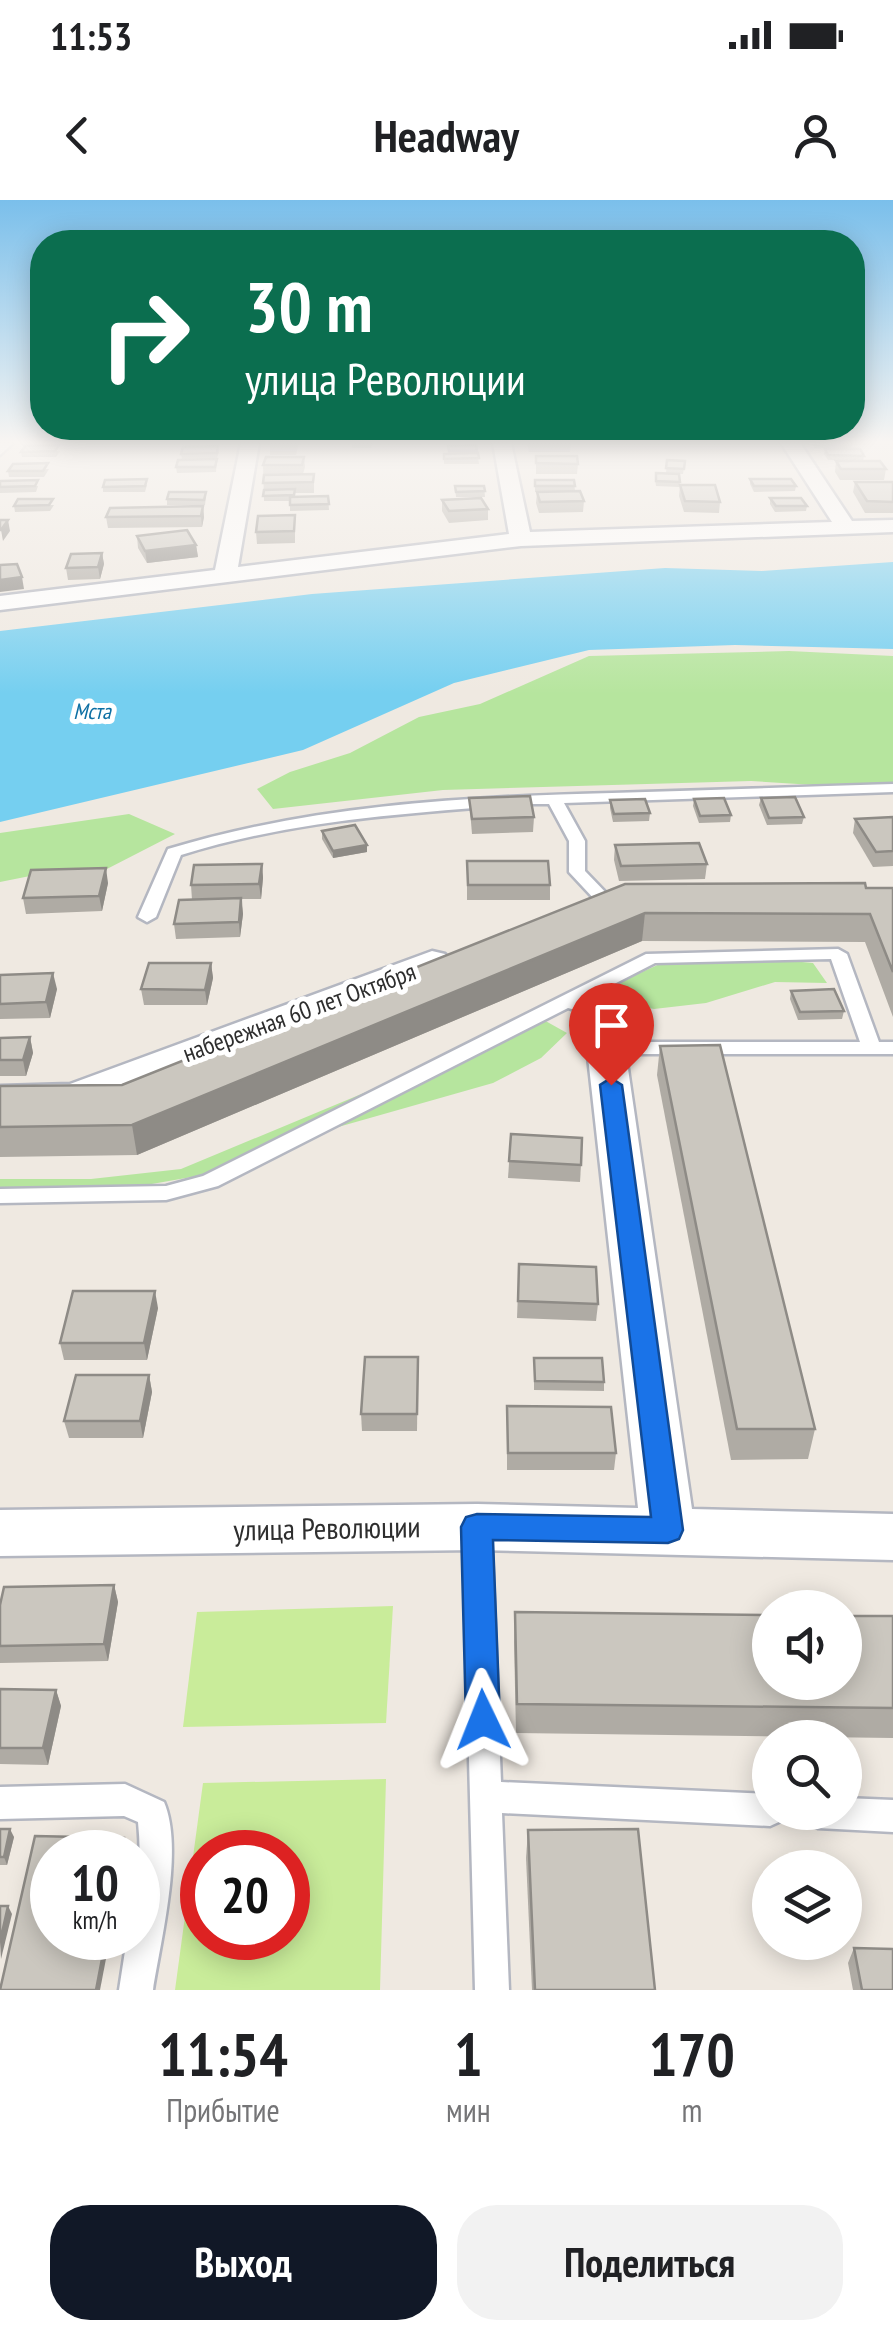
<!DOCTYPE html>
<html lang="ru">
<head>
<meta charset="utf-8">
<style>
  body { margin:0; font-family:"PT Sans Narrow",sans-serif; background:#f2f2f2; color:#202124; height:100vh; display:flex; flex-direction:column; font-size:38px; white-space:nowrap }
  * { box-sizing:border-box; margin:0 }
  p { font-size:32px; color:#757577 }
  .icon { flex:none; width:55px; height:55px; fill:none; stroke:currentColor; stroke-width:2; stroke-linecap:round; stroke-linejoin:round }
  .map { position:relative; height:1790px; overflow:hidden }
  .sheet { display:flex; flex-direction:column; background:#fff; flex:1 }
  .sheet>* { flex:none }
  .banner { position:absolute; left:30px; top:30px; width:835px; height:210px; border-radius:40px; box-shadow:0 5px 25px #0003; background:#0b6e4f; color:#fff; overflow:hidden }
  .controls { position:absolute; left:752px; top:1390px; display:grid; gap:20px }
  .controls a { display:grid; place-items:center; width:110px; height:110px; border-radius:50%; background:#fff; box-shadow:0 5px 25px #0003; font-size:50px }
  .speed { position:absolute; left:30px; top:1630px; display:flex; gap:20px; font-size:50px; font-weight:700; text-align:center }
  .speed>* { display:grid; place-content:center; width:130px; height:130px; border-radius:50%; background:#fff; box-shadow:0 5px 25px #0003; line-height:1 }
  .speed small { font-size:25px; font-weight:400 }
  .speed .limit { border:15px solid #d22; background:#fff; color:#111 }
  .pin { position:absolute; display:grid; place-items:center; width:85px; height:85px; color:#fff; margin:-102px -42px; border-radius:50% 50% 50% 0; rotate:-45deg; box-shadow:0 0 10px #0007 }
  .pin .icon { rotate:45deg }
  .me { position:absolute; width:110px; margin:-55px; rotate:358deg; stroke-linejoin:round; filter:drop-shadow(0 0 8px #0008) }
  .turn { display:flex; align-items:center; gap:35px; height:210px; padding:0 50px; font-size:45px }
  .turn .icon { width:130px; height:130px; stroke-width:2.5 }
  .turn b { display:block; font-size:70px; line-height:85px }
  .eta { display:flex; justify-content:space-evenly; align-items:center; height:170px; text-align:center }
  .eta b { font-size:60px; font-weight:700; line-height:70px }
  .cta { display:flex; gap:20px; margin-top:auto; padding:20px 50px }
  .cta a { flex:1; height:115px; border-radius:40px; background:#111827; color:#fff; font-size:40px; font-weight:700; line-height:115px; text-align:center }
  .cta a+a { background:#f2f2f2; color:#202124 }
  .status { display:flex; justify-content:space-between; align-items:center; height:70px; padding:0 50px; background:#fff; direction:ltr }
  .status svg { height:28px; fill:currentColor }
  header { display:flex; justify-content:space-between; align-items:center; height:130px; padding:0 50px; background:#fff; font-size:45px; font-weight:700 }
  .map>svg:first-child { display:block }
</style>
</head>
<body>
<div class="status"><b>11:53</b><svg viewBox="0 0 49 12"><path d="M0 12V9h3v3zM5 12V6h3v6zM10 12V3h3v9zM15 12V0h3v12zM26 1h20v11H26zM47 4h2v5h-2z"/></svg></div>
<header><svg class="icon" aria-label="back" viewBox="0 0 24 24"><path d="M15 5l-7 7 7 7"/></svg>Headway<svg class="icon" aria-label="person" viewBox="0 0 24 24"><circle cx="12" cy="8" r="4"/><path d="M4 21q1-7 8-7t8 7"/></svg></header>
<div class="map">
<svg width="893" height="1790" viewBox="0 0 893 1790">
  <rect width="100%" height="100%" fill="#efe9e1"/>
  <g fill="#b6e59e">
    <path d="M789,451L893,456V590L751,581L443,590L273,609L257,589L290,572L350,553L419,517L480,504L589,456Z"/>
    <path d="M129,614L175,634L103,671L45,673L0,682V633Z"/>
    <path d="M769,759L813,763L827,783L775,782L706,803L654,809L591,795L662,763Z"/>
    <path d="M533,814L567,833L541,858L493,883L310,935L237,969L95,994H0V979H91L181,969L419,870Z"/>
  </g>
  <g fill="#c9ec9a" fill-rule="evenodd">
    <path d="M393,1406L386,1523L183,1527L197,1412Z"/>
    <path d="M386,1579L380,1790H175L203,1583ZM202,1652H288V1738H202Z"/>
  </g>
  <path fill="#75cff0" d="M893,362V449L735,445L589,450L454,483L303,550L0,622V431L312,394L665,368L762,371Z"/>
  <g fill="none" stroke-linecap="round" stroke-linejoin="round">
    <defs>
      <g id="service">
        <path d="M893,584V592L564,603L585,641V671L611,698L603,703L597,702L569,672V641L549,604H525C408,613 293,620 181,655L156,717L147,722L138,717L168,649C312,605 462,597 612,593C706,590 799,587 893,584Z"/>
        <path d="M838,749L847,754L879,842H893V854H606L596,848L594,815L568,808L218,986L166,1000L0,1003V989L166,986L203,976L646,754ZM831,759L860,842H615L610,808L583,800L655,763Z"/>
        <path d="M477,1315L487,1319L491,1327L501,1582L770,1594V1612H785L781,1621L770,1626L502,1613L509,1790H475L463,1327L467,1319Z"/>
        <path d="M125,1584L164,1602C184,1649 161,1739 153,1790H119L127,1738H138C138,1699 142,1660 138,1622L124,1616L0,1619V1587Z"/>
        <path d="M845,1598L893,1600V1632L818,1628L807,1623L802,1612H845Z"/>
      </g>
      <g id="minor">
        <path d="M0,243H13L0,255Z"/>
        <path d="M241,243H259L238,367L509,334L493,243H511L530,332L832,322L781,243H800L852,321L893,320V332L521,346L0,410V396L215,370Z"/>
        <path d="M432,751L445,754L450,762L445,770L89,905L0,912V886L70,884Z"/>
        <path d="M606,836L620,840L625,848L692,1309L893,1314V1360L477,1350L0,1356V1310L477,1304L638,1308L587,848L592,840Z"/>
      </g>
    </defs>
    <use href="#service" stroke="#b4b7c1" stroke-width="5"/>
    <use href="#minor" stroke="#b4b7c1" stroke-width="5"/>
    <use href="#service" fill="#fff" fill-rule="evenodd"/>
    <use href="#minor" fill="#fff" fill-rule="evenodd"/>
  </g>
  <g fill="#afaba4">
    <path d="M270,243H299L296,255H270Z"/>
    <path d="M352,243H372L371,248H352Z"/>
    <path d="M527,243H571L570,252H529Z"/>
    <path d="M812,243H852L851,248H815Z"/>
    <path d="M476,245L479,264H444V259L448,254V251Z"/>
    <path d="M825,249L864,256L863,261L828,260L824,254Z"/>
    <path d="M60,251L56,257H22L21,252Z"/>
    <path d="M219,252L217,258L182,259L181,254Z"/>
    <path d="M536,256L578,264L577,274H536Z"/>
    <path d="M304,257L305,267L303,274H314V293H295V297L328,296L329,310L290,311V301H264L263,265Z"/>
    <path d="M217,259L216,272L177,273L176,267Z"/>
    <path d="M667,260L685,261L683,274L666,273Z"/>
    <path d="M836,261L886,269L884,280H840L835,272Z"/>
    <path d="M49,269L44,277H9L8,271Z"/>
    <path d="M655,279L680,282L679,287L656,286Z"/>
    <path d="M750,279L796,286L795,291L754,292L750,284Z"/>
    <path d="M535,280H574L575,291L584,301L583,312L539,313L536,303L537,292H543H535Z"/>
    <path d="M0,281L38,286L36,292L0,293Z"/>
    <path d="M855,282H893V313H865L853,292Z"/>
    <path d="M147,285L145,292H103V287Z"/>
    <path d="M680,285L720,302L719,313L684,312L679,296Z"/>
    <path d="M455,286H484L485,297H456Z"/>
    <path d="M206,297L205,305H167V299Z"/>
    <path d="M770,298L807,306L806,311L775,312L770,304Z"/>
    <path d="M442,300L488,309V320L449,323L442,311Z"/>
    <path d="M54,305L50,311L15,312L14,306Z"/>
    <path d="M203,306L204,317L202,327L108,328L106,317Z"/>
    <path d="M295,315V343L257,344L256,332Z"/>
    <path d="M137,336L196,345L198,357L147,363L138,348Z"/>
    <path d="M102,353L104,364L100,379L68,380L66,368Z"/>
    <path d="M469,598L534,617L533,632L472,634Z"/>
    <path d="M761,598L804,617L802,624L767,625L759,605Z"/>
    <path d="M694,599L731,615L730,622L699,623L693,606Z"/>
    <path d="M610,600L650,613L649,621L613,622L610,608Z"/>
    <path d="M893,617V666L873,667L853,633L855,619Z"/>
    <path d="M322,631L367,652L333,658L322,639Z"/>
    <path d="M615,645L707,664L705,679L619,681L614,660Z"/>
    <path d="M467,661L550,685V700H467Z"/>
    <path d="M262,664L263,678L261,699H242L243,714L240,737L176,739L174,724L192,700L191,685Z"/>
    <path d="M108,683L102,711L26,714L23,698Z"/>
    <path d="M625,684L893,688V817L865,742L642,741L137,955L0,957V886L122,885Z"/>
    <path d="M211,763L213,778L207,805H144L141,789Z"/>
    <path d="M0,775L57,789L50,818L0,819Z"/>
    <path d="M791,791L844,811L842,819L798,820L790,799Z"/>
    <path d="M30,837L33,853L26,876H0V838Z"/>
    <path d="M660,846L815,1229L808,1259L731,1260L657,875Z"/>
    <path d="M511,934L581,965L580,982L508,978Z"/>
    <path d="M519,1064L598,1104L596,1121L517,1118Z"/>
    <path d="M158,1108L147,1160H64L60,1143Z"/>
    <path d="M418,1157L417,1231H362L361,1214Z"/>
    <path d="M534,1158L604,1182V1191L534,1190Z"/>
    <path d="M149,1175L152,1192L143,1238H69L64,1221Z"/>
    <path d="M507,1206L616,1253L614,1270H507Z"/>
    <path d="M114,1385L118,1402L108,1461L0,1463V1405Z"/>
    <path d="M515,1412L893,1416V1538L516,1533L514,1442Z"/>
    <path d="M0,1489L56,1490L61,1506L48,1565L0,1564Z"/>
    <path d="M0,1629L14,1637L7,1665H0Z"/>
    <path d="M528,1630L655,1790H532L526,1658Z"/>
    <path d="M854,1748L893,1790H853L848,1763Z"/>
  </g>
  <g fill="#8e8b86">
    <path d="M203,306L204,317L202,327L201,316Z"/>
    <path d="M8,320L10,331L3,341L1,330Z"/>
    <path d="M196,345L198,357L147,363L145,351Z"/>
    <path d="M102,353L104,364L100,379L98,367Z"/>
    <path d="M22,377L24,389L0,392V380Z"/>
    <path d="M367,645V652L333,658V651Z"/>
    <path d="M262,664L263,678L261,699L259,684Z"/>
    <path d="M106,668L108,683L102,711L99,696Z"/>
    <path d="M241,698L243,714L240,737L239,722Z"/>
    <path d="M645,713L642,741L137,955L132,925Z"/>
    <path d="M211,763L213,778L207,805L205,790Z"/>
    <path d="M53,773L57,789L50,818L46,802Z"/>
    <path d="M30,837L33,853L26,876L23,860Z"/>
    <path d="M155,1091L158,1108L147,1160L144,1143Z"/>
    <path d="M149,1175L152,1192L143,1238L140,1221Z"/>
    <path d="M114,1385L118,1402L108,1461L104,1444Z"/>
    <path d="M56,1490L61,1506L48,1565L43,1548Z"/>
    <path d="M10,1629L14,1637L7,1665L4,1657Z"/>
    <path d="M8,1706L12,1714L1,1759L0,1742Z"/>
    <path d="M106,1738H110L100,1790H96Z"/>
  </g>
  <g fill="#cbc7bf" stroke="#8e8b86" stroke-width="2.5">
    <path d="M59,245L55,251L21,252L25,246Z"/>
    <path d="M476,245L477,251H449L448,246Z"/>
    <path d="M218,246L217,253L181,254L183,247Z"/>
    <path d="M825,249H860L864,256L828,255Z"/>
    <path d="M478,253L479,258L444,259V254Z"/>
    <path d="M536,256H577L578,264L536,263Z"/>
    <path d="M266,257H304L302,265H263Z"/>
    <path d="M217,259L215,267H176L178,260Z"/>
    <path d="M667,260L685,261L684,269L666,268Z"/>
    <path d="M836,261H880L886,269H841Z"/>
    <path d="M48,263L43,271H8L13,264Z"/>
    <path d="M656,273L679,274L680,282L656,281Z"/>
    <path d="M314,274L313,282L263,283L264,275Z"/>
    <path d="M147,279L145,286L103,287L105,280Z"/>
    <path d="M750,279H791L796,286H754Z"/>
    <path d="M38,280L35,286L0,287V281Z"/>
    <path d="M535,280H574L575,286H535Z"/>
    <path d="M855,282H893V302L867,301Z"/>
    <path d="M680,285H715L720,302L685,301Z"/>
    <path d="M455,286H484L485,291L456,292Z"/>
    <path d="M295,289L294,295L263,296L264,290Z"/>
    <path d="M580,291L584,301L540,302L537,292Z"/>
    <path d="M169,292H206L204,300L167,299Z"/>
    <path d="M328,296L329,304L290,305V297Z"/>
    <path d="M481,298L488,309L449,311L442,300Z"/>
    <path d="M770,298H801L807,306H776Z"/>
    <path d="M18,299H53L49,305L14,306Z"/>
    <path d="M203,306L201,316L106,317L110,308Z"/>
    <path d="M295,315L294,331L256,332L258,316Z"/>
    <path d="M0,320H8L1,330H0Z"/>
    <path d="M187,330L196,345L145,351L137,336Z"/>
    <path d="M102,353L98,367L66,368L71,354Z"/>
    <path d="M17,364L22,377L0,380V365Z"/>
    <path d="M530,596L534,617L472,619L469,598Z"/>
    <path d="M795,597L804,617L769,618L761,598Z"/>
    <path d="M724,598L731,615L700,616L694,599Z"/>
    <path d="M645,599L650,613L614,614L610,600Z"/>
    <path d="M893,617V651L876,652L855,619Z"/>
    <path d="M355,625L367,645L333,651L322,631Z"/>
    <path d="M699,643L707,664L621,666L615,645Z"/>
    <path d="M467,661H548L550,685H468Z"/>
    <path d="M262,664L259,684L191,685L194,665Z"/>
    <path d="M106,668L99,696L23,698L31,670Z"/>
    <path d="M865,683L866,688H893V772L870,714L645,713L132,925L0,927V886L122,885L625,684Z"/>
    <path d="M241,698L239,722L174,724L179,700Z"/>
    <path d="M149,763H211L205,790L141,789Z"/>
    <path d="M53,773L46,802L0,804V775Z"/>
    <path d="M834,789L844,811L800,812L791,791Z"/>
    <path d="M30,837L23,860H0V838Z"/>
    <path d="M720,845L815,1229H737L660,846Z"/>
    <path d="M511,934L582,938L581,965L509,961Z"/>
    <path d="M519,1064L596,1067L598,1104L518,1101Z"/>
    <path d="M73,1091H155L144,1143H60Z"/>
    <path d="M365,1157H418L417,1214H361Z"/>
    <path d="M534,1158H602L604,1182L535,1181Z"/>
    <path d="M76,1175H149L140,1221H64Z"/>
    <path d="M507,1206L611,1207L616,1253H508Z"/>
    <path d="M114,1385L104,1444L0,1446V1405L4,1387Z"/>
    <path d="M515,1412L770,1415V1482H845V1416H893V1508L517,1504Z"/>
    <path d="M0,1489L56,1490L43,1548H0Z"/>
    <path d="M0,1629H10L4,1657H0Z"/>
    <path d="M638,1629L655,1790H535L528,1630Z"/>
    <path d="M35,1636L124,1638L122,1652H52V1738H106L96,1790H0Z"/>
    <path d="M0,1706H8L0,1742Z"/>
    <path d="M854,1748L893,1749V1790H862Z"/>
  </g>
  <linearGradient id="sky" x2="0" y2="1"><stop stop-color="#7abfeb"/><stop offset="0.49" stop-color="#f8f5f2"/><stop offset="1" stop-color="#f8f5f2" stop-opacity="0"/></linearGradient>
  <rect width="893" height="494" fill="url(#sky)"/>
  <path fill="#1a73e8" stroke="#114b97" stroke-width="2.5" d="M611,878L622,885L683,1330L679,1339L668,1343L493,1340L500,1520L495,1532L483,1536L471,1532L466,1520L461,1327L466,1317L477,1314L651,1317L600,885Z"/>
  <g text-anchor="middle" stroke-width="10" stroke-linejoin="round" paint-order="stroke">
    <g font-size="22" font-style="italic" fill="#0d6fa3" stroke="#fff">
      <text x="92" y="519">Мста</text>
    </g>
    <g font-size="25" fill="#2e2e2e" stroke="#fff">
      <text transform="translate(299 812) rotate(-20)" y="9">набережная 60 лет Октября</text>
    </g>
    <g font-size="30" fill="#2e2e2e" stroke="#fff">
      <text transform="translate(327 1329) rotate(-1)" y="10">улица Революции</text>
    </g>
  </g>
</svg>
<div class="controls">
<a><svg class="icon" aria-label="sound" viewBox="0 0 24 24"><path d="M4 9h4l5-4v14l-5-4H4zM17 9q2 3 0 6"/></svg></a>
<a><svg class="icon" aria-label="search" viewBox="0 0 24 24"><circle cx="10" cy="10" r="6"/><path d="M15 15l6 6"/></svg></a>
<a><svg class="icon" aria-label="layers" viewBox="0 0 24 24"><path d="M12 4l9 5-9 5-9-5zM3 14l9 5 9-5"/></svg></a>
</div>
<div class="speed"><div>10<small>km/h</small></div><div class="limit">20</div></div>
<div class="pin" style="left:611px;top:885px;background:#d93025"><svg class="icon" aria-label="arrive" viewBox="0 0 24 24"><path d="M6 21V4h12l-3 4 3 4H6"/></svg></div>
<svg class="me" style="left:483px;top:1520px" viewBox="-20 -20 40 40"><path d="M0-17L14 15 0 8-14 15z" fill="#1a73e8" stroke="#fff" stroke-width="4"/></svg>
<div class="banner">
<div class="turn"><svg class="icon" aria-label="right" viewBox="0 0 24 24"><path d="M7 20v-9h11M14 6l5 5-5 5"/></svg><div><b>30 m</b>улица Революции</div></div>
</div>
</div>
<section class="sheet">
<div class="eta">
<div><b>11:54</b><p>Прибытие</p></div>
<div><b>1</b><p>мин</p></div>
<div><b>170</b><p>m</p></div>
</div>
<div class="cta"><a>Выход</a><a>Поделиться</a></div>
</section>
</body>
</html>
